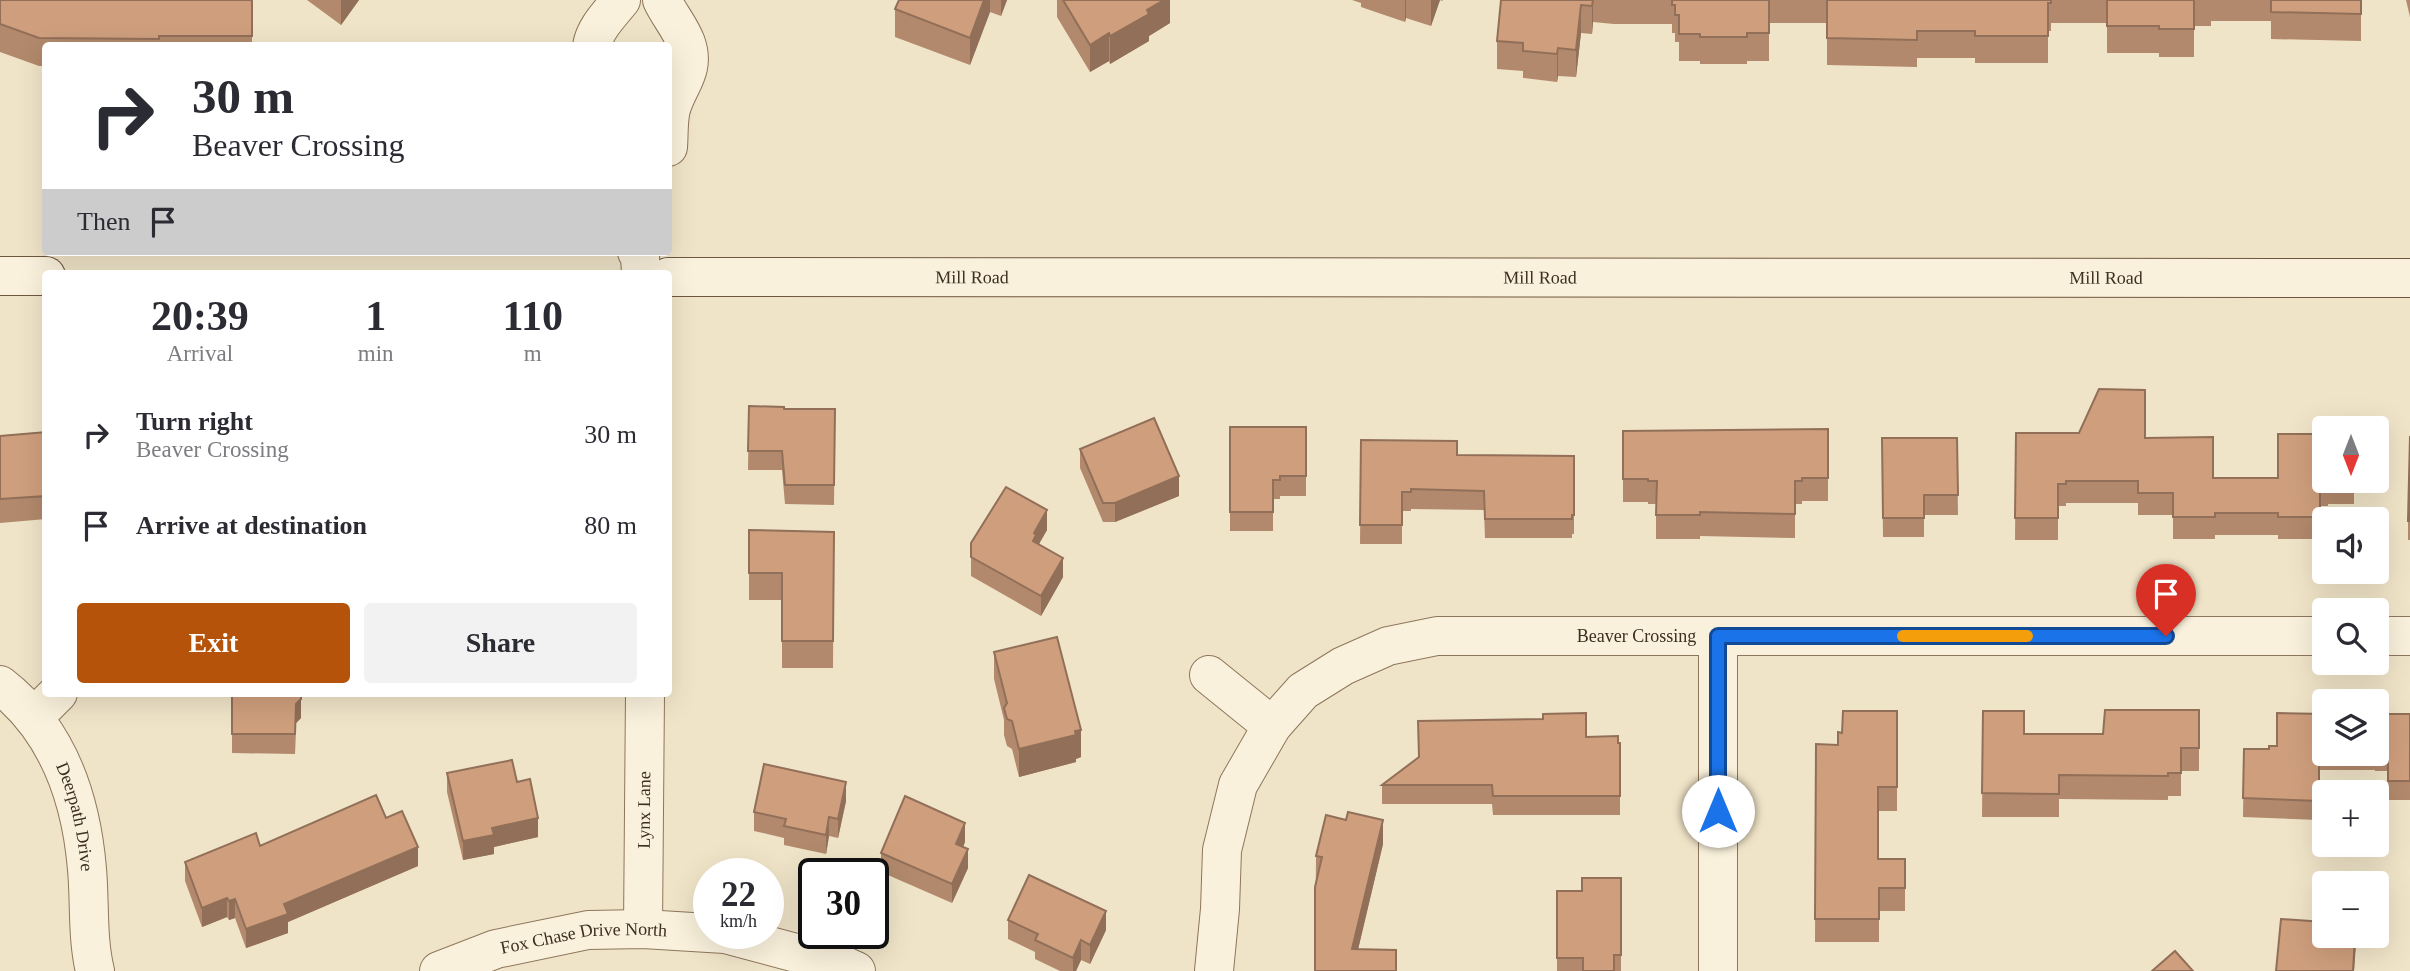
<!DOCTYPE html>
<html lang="en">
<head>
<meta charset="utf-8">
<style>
  body { margin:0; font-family:Georgia,serif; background:#f2f2f3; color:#2b2b33; height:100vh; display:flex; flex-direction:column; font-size:26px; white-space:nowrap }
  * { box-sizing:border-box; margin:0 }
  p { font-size:23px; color:#7c7c81 }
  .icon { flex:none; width:38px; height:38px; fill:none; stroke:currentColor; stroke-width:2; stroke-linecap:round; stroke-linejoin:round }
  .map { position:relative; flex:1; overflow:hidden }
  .panel { position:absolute; left:42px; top:270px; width:630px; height:427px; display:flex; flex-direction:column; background:#fff; border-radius:7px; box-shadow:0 7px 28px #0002 }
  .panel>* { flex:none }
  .top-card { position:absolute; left:42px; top:42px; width:630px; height:214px; border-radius:7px; box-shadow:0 7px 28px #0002; background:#fff; color:#2b2b33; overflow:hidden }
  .needle { width:46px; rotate:180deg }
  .buttons { position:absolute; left:2312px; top:416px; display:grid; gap:14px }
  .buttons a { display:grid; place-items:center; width:77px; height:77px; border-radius:7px; background:#fff; box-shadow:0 7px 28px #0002; font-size:35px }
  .speed { position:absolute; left:693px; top:858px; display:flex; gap:14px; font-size:35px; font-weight:700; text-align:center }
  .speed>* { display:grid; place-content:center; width:91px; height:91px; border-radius:50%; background:#fff; box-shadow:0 7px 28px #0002; line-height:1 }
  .speed small { font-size:18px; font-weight:400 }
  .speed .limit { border:4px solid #111; border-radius:10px; background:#fff; color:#111 }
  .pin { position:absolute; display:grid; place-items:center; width:60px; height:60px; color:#fff; margin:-72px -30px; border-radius:50% 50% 50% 0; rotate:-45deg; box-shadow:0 0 7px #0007 }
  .pin .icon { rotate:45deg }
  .me { position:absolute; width:77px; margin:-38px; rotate:0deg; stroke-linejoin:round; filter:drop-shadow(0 0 5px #0008) }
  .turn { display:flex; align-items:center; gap:24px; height:147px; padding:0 35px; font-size:32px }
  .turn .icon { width:91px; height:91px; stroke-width:2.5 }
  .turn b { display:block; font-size:49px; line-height:60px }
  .then { display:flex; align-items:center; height:66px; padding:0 35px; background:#0003; gap:14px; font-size:26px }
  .eta { display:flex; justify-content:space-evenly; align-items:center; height:119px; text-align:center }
  .eta b { font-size:42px; font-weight:700; line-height:49px }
  .button { display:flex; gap:14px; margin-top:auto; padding:14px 35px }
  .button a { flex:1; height:80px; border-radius:7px; background:#b45309; color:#fff; font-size:28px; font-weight:700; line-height:80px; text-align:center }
  .button a+a { background:#f2f2f3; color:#2b2b33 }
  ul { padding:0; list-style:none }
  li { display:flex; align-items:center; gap:21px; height:91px; padding:0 35px }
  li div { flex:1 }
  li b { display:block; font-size:26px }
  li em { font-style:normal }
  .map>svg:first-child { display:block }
</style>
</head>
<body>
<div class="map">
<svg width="2410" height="971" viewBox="0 0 2410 971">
  <rect width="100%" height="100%" fill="#f0e4c8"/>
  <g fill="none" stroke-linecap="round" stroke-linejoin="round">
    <defs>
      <g id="street">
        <path d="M662,0C669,15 680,27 686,43C696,71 678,84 671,109C668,121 669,135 668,147"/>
        <path d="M592,46C595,28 610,14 621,0"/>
        <path d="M637,252L640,256L641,273"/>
        <path d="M2376,636H2410"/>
        <path d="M1209,675L1272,726"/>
        <path id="s1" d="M0,685C58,730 81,798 87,869C90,902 87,938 95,971"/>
        <path d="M34,717L58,693"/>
        <path id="s2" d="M643,929L645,693"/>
        <path id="s3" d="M439,971L496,949L588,930L643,929L725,934L845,966L856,971"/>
        <path id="s4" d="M1214,971L1220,909L1222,850L1238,785L1272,726L1303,691L1343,666L1388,646L1437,636H2324"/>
        <path d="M1718,971V636"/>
      </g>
      <g id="secondary">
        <path d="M0,276H46"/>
        <path id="s5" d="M668,277L2410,278"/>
      </g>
    </defs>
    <use href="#street" stroke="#8d765c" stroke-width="40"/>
    <use href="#secondary" stroke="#6f573f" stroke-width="40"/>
    <use href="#street" stroke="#faf1dc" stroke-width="38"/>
    <use href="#secondary" stroke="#faf1dc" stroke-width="38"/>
  </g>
  <g fill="#b2896c">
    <path d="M0,0H252V46H46V66H39L0,52Z"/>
    <path d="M307,0H359L341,25Z"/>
    <path d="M899,0H1007L1001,16L990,12L970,65L895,37V9Z"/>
    <path d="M1057,0H1170V23L1149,36V41L1110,64L1109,61L1090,72L1057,17Z"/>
    <path d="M1352,0H1443L1442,1L1440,0L1431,26L1406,18L1405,22L1361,7V3Z"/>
    <path d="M1501,0H2361V41L2271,39V21H2211V26H2194V57H2159V53H2107V23H2051V31H2048V63H1975V58H1917V67L1827,65V23H1769V61H1747V64H1700V61H1679V42H1675V33H1672V24H1614L1593,22L1592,34L1581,33L1576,77L1558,76L1557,82L1523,78V71L1497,69V41Z"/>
    <path d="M2406,0H2410V17Z"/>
    <path d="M749,406L784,409H835L834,505L785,504L782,470H748Z"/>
    <path d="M1230,427H1306V496H1280V499H1273V531H1230Z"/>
    <path d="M1828,429V501H1802V504H1795V538L1700,536V539H1656V504H1648V502H1623V431Z"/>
    <path d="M46,432V519L0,523V436Z"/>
    <path d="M2016,433L2145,438L2213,478L2354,481V504H2328V506H2320V539H2278V535H2215V539H2173V515H2138V503H2066V506H2058V540H2015Z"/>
    <path d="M2410,436V540H2408V521Z"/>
    <path d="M1882,438H1957L1958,515H1924V537H1883Z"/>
    <path d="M1361,440L1457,455L1574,456V534H1572V538H1485L1484,510L1411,509V511H1402V544H1360Z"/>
    <path d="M1080,449L1179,496L1115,522H1103L1080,468Z"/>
    <path d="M749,530L834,532L833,668H782V600H749Z"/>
    <path d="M1047,530L1039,544L1063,577L1041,616L971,576V543Z"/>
    <path d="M994,652L1081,757L1076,759V762L1019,777L1012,749L1007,746L1004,735V720L994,679Z"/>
    <path d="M232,693L301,718L296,723L295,754L232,753Z"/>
    <path d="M2199,710V771H2181V796H2168V800L2059,799V817H1982L1983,711L2024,734H2103Z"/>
    <path d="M1897,711V811H1878V859H1905V911H1879V942H1815L1816,744L1838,745L1842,733Z"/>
    <path d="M2324,714V754H2376V714H2410V800H2388V771H2375V770H2319V820L2243,817L2244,749H2269L2277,746Z"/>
    <path d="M1586,737L1620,743V815H1493L1492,804H1382V785Z"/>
    <path d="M447,773L517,782L538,837L494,847V854L463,860L447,792Z"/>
    <path d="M846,801L838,838L829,836L826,854L784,845V838L754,831V812Z"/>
    <path d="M386,818L418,866L288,922V933L246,948L235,918L229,920L227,917L202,927L185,881V862Z"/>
    <path d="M965,842L963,847L968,868L952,903L881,872V853Z"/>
    <path d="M1383,844L1358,949L1315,971L1316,856Z"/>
    <path d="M1621,878V971H1557V891H1582Z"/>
    <path d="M1008,920L1106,930L1090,964L1081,960L1076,971H1060L1035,959V952L1008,939Z"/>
  </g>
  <g fill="#916f58">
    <path d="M341,0H359L341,25Z"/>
    <path d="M984,0H990V12L970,65V38Z"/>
    <path d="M1001,0H1007L1001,16Z"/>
    <path d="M1164,0H1170V23L1149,36V41L1110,64V36L1147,10Z"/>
    <path d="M1405,0H1406V18L1405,22Z"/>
    <path d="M1431,0H1440L1431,26Z"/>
    <path d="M1593,0V22L1592,34V6Z"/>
    <path d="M1581,5V33L1576,77V50Z"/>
    <path d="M1109,33V61L1090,72V45Z"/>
    <path d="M1558,48V76L1557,82V54Z"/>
    <path d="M1179,476V496L1115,522V503Z"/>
    <path d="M1047,510V530L1036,549L1033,541L1034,533Z"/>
    <path d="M1063,558V577L1041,616V596Z"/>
    <path d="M301,699V718L296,723L295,754L296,704Z"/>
    <path d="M1081,730V757L1076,759V762L1019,777V749Z"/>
    <path d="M846,782V801L838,838V819Z"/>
    <path d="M829,817V836L826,854V835Z"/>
    <path d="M538,818V837L494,847V854L463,860V841L492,828Z"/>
    <path d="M1383,820V844L1353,971L1352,949Z"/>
    <path d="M965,823V842L956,863V844Z"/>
    <path d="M418,847V866L288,922V933L246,948V929L284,904Z"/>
    <path d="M968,849V868L952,903V884Z"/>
    <path d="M227,898V917L202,927V908Z"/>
    <path d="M235,899V918L229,920V901Z"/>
    <path d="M1106,911V930L1090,964V945Z"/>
    <path d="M2355,936L2356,944L2354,971H2353Z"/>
    <path d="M1081,940V960L1076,971H1073V958Z"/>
  </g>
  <g fill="#cf9f7d" stroke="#916f58" stroke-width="2">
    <path d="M0,0H252V36H159V39L39,38L0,24Z"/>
    <path d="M899,0H984L970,38L895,9Z"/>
    <path d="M1063,0H1164L1147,10L1149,14L1110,36L1109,33L1090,45Z"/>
    <path d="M1501,0H1593L1592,6L1581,5L1576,50L1558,48L1557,54L1523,51V43L1497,41Z"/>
    <path d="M1672,0H1769V33H1747V37H1700V34H1679V15H1675V5H1672Z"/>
    <path d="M1827,0H2051V3H2048V36H1975V31H1917V40L1827,38Z"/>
    <path d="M2107,0H2194V29H2159V26H2107Z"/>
    <path d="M2271,0H2361V14L2271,12Z"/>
    <path d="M2099,389L2145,390V438L2213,437V478H2278V434H2324V481L2354,482H2328V485H2320V517H2278V513H2215V517H2173V493H2138V481H2066V484H2058V518H2015L2016,433H2079Z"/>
    <path d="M749,406L784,407V409H835L834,485H785L782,451H748Z"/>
    <path d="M1154,418L1179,476L1115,503H1103L1080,449Z"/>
    <path d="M1230,427H1306V476H1280V480H1273V512H1230Z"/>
    <path d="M1828,429V478H1802V481H1795V514L1700,512V515H1656L1657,481H1648V479H1623V431Z"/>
    <path d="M46,432V496L0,499V436Z"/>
    <path d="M2410,436V521H2408Z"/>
    <path d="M1882,438H1957L1958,495H1924V518H1883Z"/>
    <path d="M1361,440L1457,441V455L1574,456V515H1572V519H1485L1484,491L1411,489V492H1402V525H1360Z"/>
    <path d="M1006,487L1047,510L1034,533L1036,535L1033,541L1063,558L1041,596L971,557V543Z"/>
    <path d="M749,530L834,532L833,641H782V573H749Z"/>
    <path d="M1057,637L1081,730L1075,731L1076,735L1019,749L1012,721L1007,719L1004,708L1007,703L994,652Z"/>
    <path d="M232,693H301V699L296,704L295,734H232Z"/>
    <path d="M2105,710H2199V748H2181V773H2168V776L2059,775V794L1982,793L1983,711H2024V734H2103Z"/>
    <path d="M1843,711H1897V787H1878V859H1905V888H1879V919H1815L1816,744L1838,745V732L1842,733Z"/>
    <path d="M1586,713V737L1618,736V743H1620V796H1493L1492,785H1382L1419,757L1418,721L1543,719V714Z"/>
    <path d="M2277,713L2324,714V750H2319V801L2243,798L2244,749H2269V746H2277Z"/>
    <path d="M2376,714H2410V781H2388V752H2376Z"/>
    <path d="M512,760L517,782L530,779L538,818L492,828L494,835L463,841L447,773Z"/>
    <path d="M764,764L846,782L838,819L829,817L826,835L784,826L786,819L754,812Z"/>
    <path d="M376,795L386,818L402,811L418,847L284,904L288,914L246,929L235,899L229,901L227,898L202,908L185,862L256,833L260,846Z"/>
    <path d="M905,796L965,823L956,844L968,849L952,884L881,853Z"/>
    <path d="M1348,812L1383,820L1352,949L1396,950V971H1315V887L1322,857L1316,856L1326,815L1346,820Z"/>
    <path d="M1029,875L1106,911L1090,945L1081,940L1073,958L1035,940L1038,934L1008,920Z"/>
    <path d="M1582,878H1621V955H1614V971H1583V958H1557V891H1582Z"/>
    <path d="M2281,919L2324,922V936H2355L2353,971H2276Z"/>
    <path d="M2175,951L2193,971H2152Z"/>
  </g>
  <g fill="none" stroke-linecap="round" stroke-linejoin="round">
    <defs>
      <path id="route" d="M1718,811V636H2166"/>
    </defs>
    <use href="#route" stroke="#114b97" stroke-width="18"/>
    <use href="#route" stroke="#1a73e8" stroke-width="12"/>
    <path stroke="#f59e0b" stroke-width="12" d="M1903,636H2027"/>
  </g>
  <g text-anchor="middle" stroke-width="7" stroke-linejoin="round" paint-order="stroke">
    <g font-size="18" fill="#3d2e20" stroke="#f7eed8">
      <text dy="6" stroke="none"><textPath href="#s5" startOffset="304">Mill Road</textPath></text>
      <text dy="6" stroke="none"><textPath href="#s5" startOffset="872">Mill Road</textPath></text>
      <text dy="6" stroke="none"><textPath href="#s5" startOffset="1438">Mill Road</textPath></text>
      <text dy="6" stroke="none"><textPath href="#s4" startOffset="649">Beaver Crossing</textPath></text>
      <text dy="6" stroke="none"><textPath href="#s2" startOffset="119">Lynx Lane</textPath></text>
      <text dy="6" stroke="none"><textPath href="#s1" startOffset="156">Deerpath Drive</textPath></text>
      <text dy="6" stroke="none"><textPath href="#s3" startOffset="150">Fox Chase Drive North</textPath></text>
    </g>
  </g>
</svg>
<div class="buttons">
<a><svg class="needle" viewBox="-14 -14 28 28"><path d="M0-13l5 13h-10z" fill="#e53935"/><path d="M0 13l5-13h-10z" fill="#7c7c81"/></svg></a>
<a><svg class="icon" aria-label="sound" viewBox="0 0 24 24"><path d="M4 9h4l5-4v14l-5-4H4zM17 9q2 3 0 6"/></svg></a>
<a><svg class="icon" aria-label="search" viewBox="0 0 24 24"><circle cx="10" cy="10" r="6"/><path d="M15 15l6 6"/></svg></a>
<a><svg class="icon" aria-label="layers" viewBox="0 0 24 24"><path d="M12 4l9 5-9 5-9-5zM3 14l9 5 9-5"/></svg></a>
<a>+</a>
<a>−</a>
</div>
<div class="speed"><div>22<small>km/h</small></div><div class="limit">30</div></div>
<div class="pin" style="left:2166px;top:636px;background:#d93025"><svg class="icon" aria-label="arrive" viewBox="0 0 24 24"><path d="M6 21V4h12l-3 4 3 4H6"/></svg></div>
<svg class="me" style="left:1718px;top:811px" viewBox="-20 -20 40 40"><circle r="19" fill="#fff"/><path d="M0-13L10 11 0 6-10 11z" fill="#1a73e8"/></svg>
<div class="top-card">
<div class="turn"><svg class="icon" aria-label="right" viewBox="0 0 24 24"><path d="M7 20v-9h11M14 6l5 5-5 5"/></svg><div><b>30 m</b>Beaver Crossing</div></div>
<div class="then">Then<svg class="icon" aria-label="arrive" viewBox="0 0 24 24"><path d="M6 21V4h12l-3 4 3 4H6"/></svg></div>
</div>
<section class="panel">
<div class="eta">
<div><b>20:39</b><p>Arrival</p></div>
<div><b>1</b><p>min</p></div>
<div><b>110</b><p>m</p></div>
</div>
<ul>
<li><svg class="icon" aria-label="right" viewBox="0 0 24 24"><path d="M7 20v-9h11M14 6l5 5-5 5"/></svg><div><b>Turn right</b><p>Beaver Crossing</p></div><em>30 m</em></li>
<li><svg class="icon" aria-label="arrive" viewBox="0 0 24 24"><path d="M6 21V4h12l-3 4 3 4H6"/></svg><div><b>Arrive at destination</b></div><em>80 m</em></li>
</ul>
<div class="button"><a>Exit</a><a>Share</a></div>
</section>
</div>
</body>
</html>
